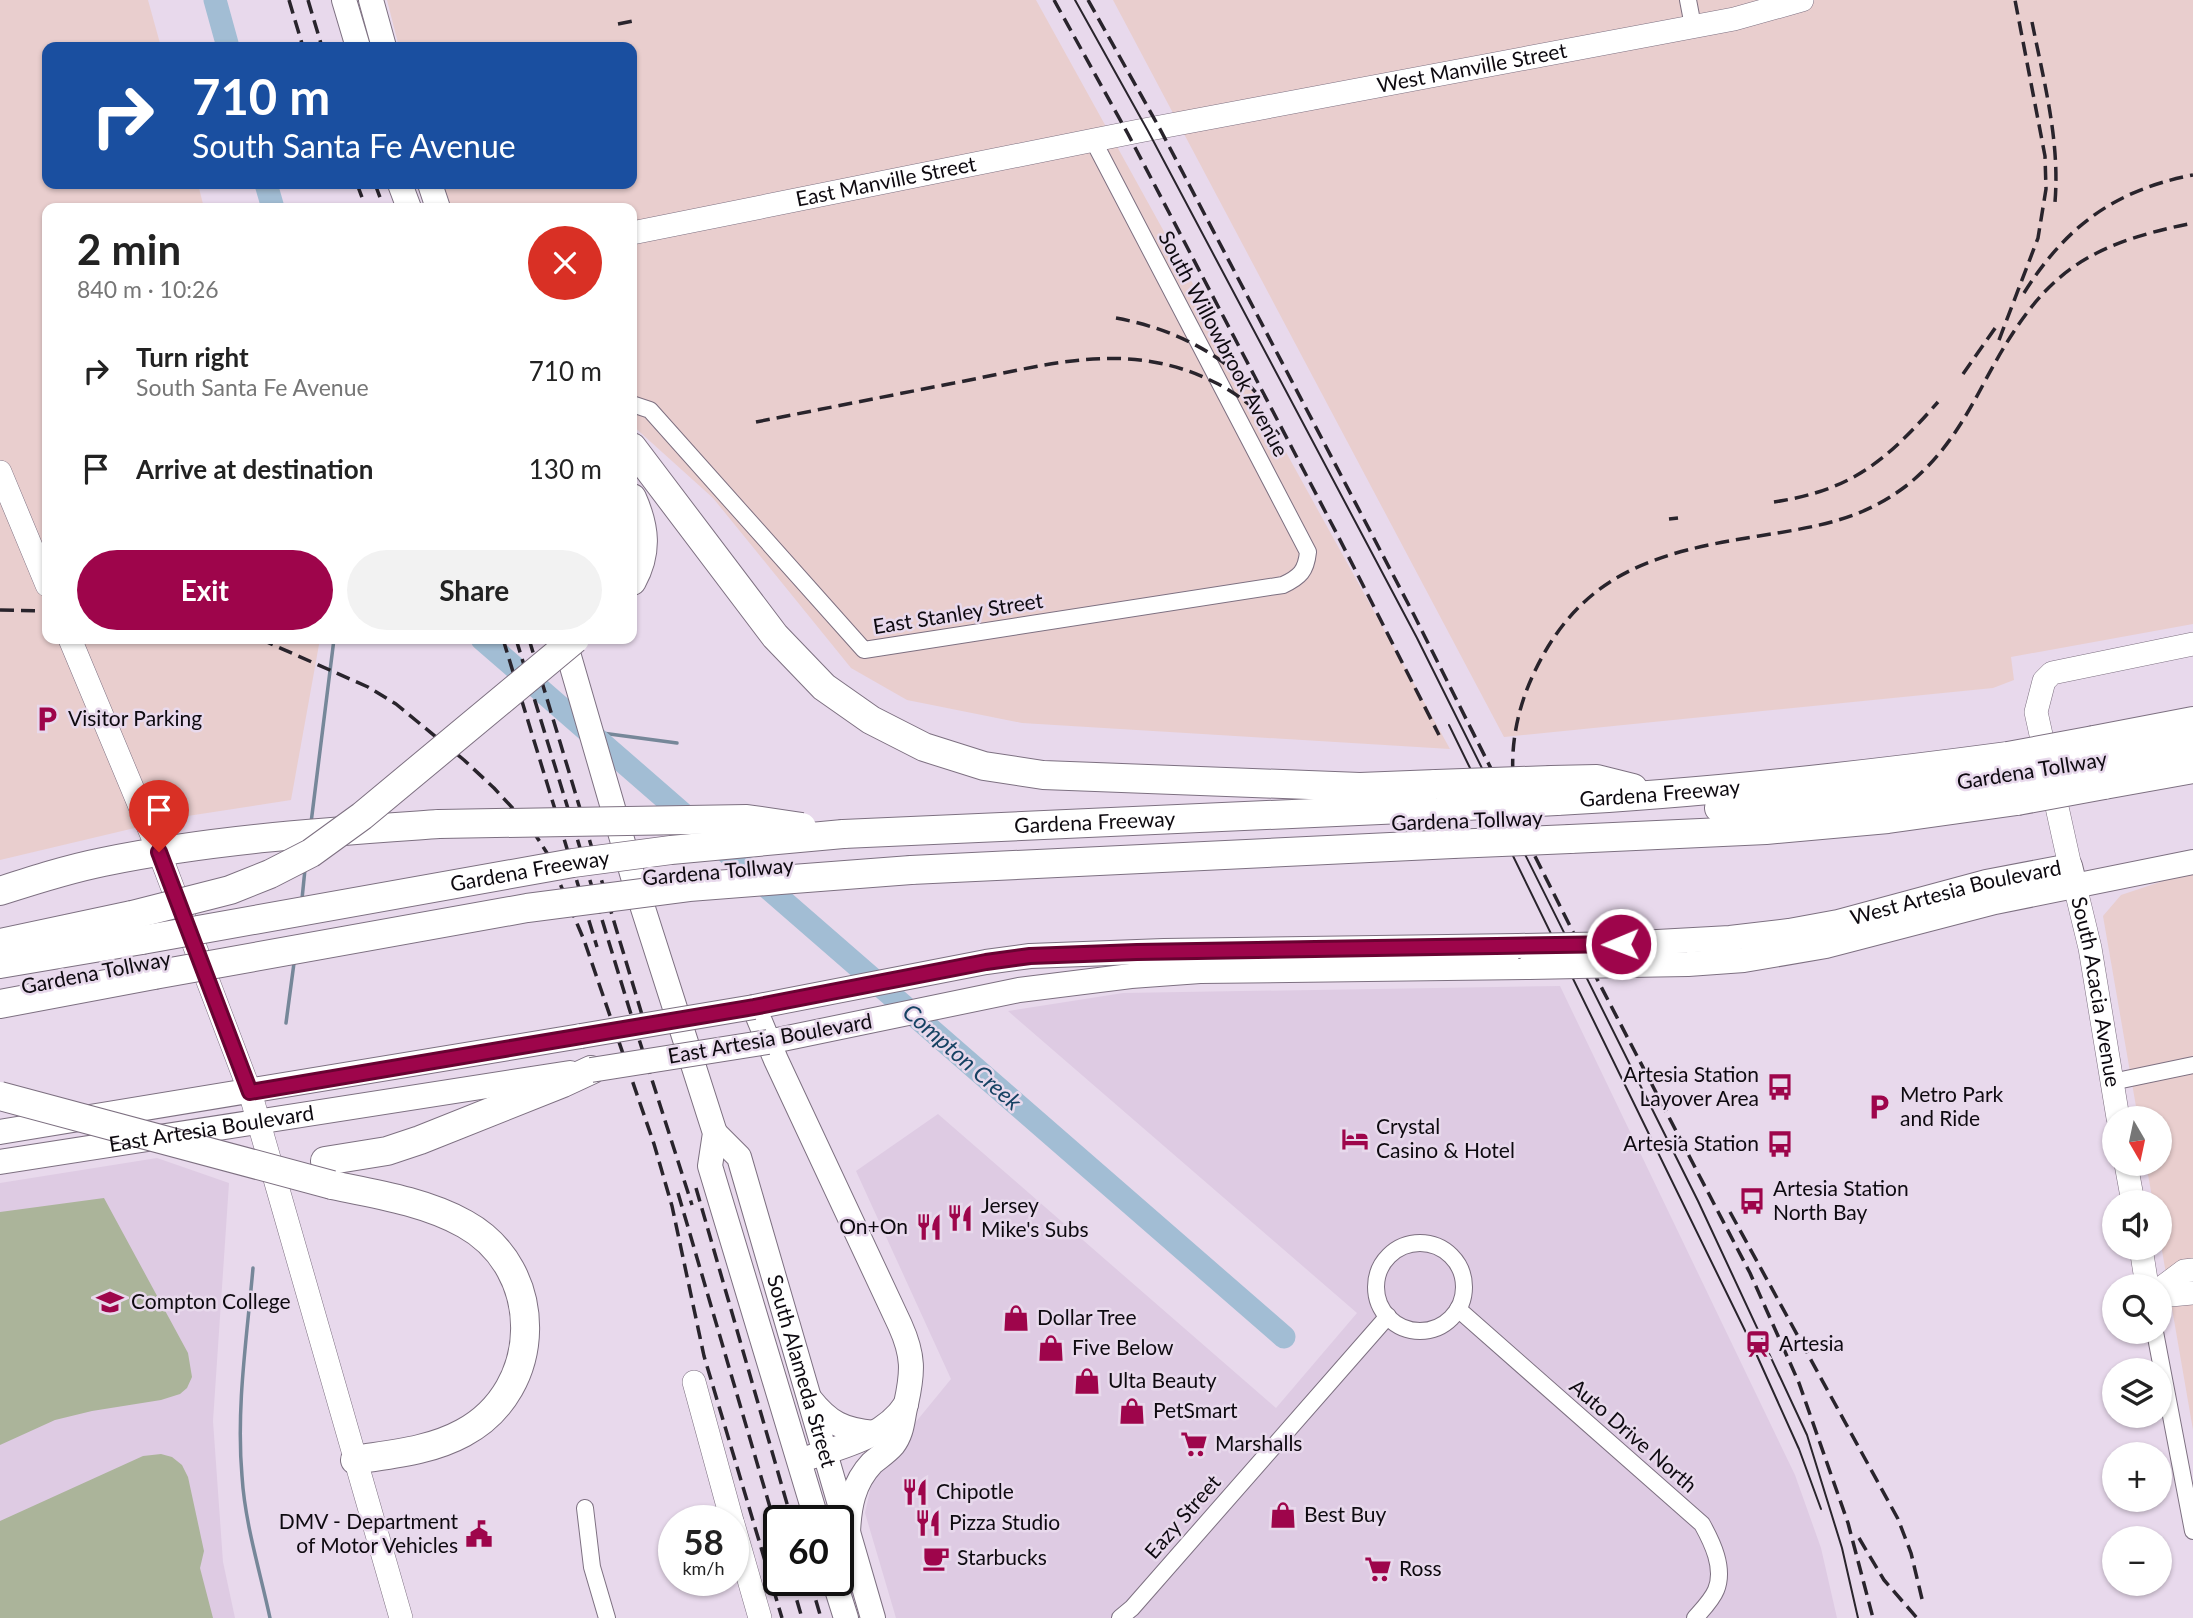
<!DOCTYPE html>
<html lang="en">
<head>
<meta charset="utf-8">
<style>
  body { margin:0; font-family:Lato,sans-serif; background:#f2f2f2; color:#222; height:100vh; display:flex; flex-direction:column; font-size:26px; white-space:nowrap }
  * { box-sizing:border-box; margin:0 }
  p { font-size:23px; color:#767676 }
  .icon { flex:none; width:38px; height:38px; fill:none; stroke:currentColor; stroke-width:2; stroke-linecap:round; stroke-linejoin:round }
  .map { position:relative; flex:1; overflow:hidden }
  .drawer { position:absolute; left:42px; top:203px; width:595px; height:441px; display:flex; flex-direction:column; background:#fff; border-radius:14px; box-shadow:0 2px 5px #0004 }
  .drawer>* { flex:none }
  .guide { position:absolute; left:42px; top:42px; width:595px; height:147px; border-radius:14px; box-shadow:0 2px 5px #0004; background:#1a4fa0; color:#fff; overflow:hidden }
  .needle { width:46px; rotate:171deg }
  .fabs { position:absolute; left:2102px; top:1106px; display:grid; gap:14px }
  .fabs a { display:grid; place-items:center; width:70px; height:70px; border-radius:50%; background:#fff; box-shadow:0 2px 5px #0004; font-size:35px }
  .speed { position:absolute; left:658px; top:1505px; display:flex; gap:14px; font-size:35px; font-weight:700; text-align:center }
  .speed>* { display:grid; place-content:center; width:91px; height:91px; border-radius:50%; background:#fff; box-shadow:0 2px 5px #0004; line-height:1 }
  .speed small { font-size:18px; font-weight:400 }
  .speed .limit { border:4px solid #111; border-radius:10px; background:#fff; color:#111 }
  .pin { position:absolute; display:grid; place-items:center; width:60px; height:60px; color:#fff; margin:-72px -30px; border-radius:50% 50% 50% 0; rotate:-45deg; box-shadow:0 0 7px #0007 }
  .pin .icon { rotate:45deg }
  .me { position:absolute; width:77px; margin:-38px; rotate:269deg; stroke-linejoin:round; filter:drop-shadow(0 0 5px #0008) }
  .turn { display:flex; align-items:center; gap:24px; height:147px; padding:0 35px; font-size:32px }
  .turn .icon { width:91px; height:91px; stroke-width:2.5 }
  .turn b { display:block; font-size:49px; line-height:60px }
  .round { display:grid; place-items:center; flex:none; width:74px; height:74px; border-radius:37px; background:#f2f2f2 }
  .headline { display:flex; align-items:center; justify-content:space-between; height:119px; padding:0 35px }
  h1 { font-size:42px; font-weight:700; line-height:52px }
  .primary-button { display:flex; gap:14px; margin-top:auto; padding:14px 35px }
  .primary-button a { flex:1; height:80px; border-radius:42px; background:#9e054b; color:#fff; font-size:28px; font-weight:700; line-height:80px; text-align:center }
  .primary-button a+a { background:#f2f2f2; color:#222 }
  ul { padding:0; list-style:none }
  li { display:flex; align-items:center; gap:21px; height:98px; padding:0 35px }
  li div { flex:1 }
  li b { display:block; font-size:26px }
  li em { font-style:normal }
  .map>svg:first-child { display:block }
</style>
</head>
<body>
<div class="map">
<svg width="2193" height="1618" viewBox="0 0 2193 1618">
  <rect width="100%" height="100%" fill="#e8d9ec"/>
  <g fill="#decbe3">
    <path d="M1560,986L1795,1475L1821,1548L1837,1618H896L865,1513L874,1473L951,1379L856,1171L938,1114L1276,1408L1357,1313L1008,1011L1123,993Z"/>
    <path d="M157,1158L229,1183L213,1421L223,1562L235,1618H0V1183Z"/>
  </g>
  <g fill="#e9cece">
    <path d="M0,0H148L161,47H47V184H198L204,208H47V639H320L291,800L181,817L0,860Z"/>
    <path d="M387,0H1036L1450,749L1022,723L907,700L851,668L713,498L632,425V208H451L443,184H632V47H399Z"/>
    <path d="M1113,0H2193V624L2011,657L2014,680L1993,688L1504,737Z"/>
    <path d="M2193,871V1430L2160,1239V1202H2153L2146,1164H2160V1118H2138L2103,916L2121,895Z"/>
  </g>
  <g fill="#abb49a">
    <path d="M104,1198L188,1353L192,1377L187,1388L180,1394L161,1400L92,1411L55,1420L0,1445V1212Z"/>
    <path d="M161,1454L172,1457L182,1465L188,1477L204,1551L200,1568L213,1618H0V1521L143,1456Z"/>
  </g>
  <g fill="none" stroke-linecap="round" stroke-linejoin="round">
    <g stroke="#768799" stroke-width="3.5">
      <path d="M602,733L677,743"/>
      <path d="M311,823L334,639"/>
      <path d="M302,899L305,869"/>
      <path d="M286,1023L294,963"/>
      <path d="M253,1268C247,1337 236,1407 242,1476C245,1524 260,1571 270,1618"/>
    </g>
    <g stroke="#a2bdd4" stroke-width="23">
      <path d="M215,0L228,47"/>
      <path d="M266,184L273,208"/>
      <path d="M482,639L1284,1337"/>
    </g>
    <defs>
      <g id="street">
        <path d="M1688,0L1693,26"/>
        <path d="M632,404L650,410L864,650L1283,585C1300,577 1306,571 1308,552L1094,142"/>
        <path d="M2112,1082L2193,1065"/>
        <circle cx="1420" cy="1287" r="44"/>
        <path d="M1458,1309L1702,1524C1712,1542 1725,1568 1716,1590C1712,1600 1702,1610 1695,1618"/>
        <path d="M2155,1332L2193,1531"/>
        <path d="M585,1508L592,1567L607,1618"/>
        <path d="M1120,1618L1132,1608L1388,1316"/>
      </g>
      <g id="secondary">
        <path id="s1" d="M632,233L1139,131L1734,19L1802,0"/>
        <path d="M0,472L47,585"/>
        <path d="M70,639L159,852L250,1092L401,1618"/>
        <path d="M2070,866L2036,712L2044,681L2052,673L2193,644"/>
        <path id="s2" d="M2075,886L2090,948L2118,1118"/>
        <path d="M2126,1164L2133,1202"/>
        <path d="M2141,1248L2147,1286"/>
        <path d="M2160,1289L2184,1271L2193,1270"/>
        <path d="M2160,1296L2193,1293"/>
        <path d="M694,1382L732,1521"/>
        <path d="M733,1524L760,1618"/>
      </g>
      <g id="primary">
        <path d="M344,0L358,47"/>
        <path d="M371,0L384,47"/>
        <path d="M400,184L409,208"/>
        <path d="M430,184L438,208"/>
        <path d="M564,639L633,877L715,1133L710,1166L817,1521"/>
        <path id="s3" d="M1621,944L1730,938L1789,931L1838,922L1986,882L2070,866L2075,886"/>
        <path d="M1628,965L1688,964L1744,960L1826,946L1995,902L2193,862"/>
        <path d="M768,1042L1019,990L1131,976L1200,971L1529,967"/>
        <path d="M0,1132L581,1036"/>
        <path id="s4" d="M715,1133L739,1157L873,1618"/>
        <path id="s5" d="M0,1162L570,1073"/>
        <path d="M810,1399C829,1423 843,1430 874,1433"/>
        <path d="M808,1458C843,1446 885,1437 906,1404"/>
        <path d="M848,1533C849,1507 853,1483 872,1463C879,1457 887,1452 893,1445C903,1432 902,1419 906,1404C913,1372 914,1356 900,1325L776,1060L754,1007L986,962L1030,956L1164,951L1518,946"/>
        <path d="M834,1580L846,1618"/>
      </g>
      <g id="highway">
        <path d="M632,447L775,636L824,687L871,720L924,747L984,766L1043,775L1360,787L1436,784"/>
        <path d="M632,498C645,527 648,552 632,581"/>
        <path d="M2094,740L2193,721"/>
        <path d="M2098,761L2193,742"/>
        <path d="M1551,780L1597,779L1633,788"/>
        <path d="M2104,785L2193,769"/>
        <path id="s6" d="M1557,801C1709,793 1858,776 2008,756"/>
        <path d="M1719,808L1859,796L2012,775"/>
        <path id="s7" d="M843,834L1447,807"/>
        <path d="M1570,839L1766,830L1888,819L2017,801"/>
        <path d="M911,870L1453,844"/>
        <path d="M0,891C34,880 68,869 103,862C214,839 327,832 439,824"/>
        <path d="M0,943L132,915"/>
        <path d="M0,964L142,940"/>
        <path d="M0,1004L154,975"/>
        <path d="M325,1161L387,1151L420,1140L563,1083L591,1070"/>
        <path d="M332,1185C376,1194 426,1202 465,1224C546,1269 545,1389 463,1433C430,1451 392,1454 355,1460"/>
      </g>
    </defs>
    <use href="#street" stroke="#7d7081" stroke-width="18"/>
    <use href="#secondary" stroke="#7d7081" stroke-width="24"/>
    <use href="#primary" stroke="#7d7081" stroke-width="26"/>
    <use href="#highway" stroke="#7d7081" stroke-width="30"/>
    <use href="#street" stroke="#fff" stroke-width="16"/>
    <use href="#secondary" stroke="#fff" stroke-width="23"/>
    <use href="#primary" stroke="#fff" stroke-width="24"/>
    <use href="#highway" stroke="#fff" stroke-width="28"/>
    <g stroke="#29242c" stroke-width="2">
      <path d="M1075,0L1148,131L1417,638L1698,1201L1807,1435L1842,1548L1858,1618"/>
      <path d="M1449,725L1754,1349L1799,1449L1821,1509"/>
    </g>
    <g stroke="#29242c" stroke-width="3.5" stroke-dasharray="14 7" stroke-linecap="butt">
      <path d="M289,0L303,47"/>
      <path d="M308,0L322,47"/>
      <path d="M1054,0L1128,134L1338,536L1439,735"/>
      <path d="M1088,0L1160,129L1414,615L1583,952L1750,1273L1799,1383L1848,1523L1873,1618"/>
      <path d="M2032,22C2044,82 2060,141 2055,202"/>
      <path d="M618,24L633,21"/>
      <path d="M357,184L366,208"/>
      <path d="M375,184L384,208"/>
      <path d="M2024,293C2066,226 2115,190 2193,175"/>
      <path d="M1116,318C1170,328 1222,352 1258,395"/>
      <path d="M1999,340L2038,238L2046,189L2045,156L2015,0"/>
      <path d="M1963,374L1998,324"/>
      <path d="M756,422C822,409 888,396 954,383C1045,366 1126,338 1214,382C1239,394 1262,413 1279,435"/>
      <path d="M1774,502C1853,490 1887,460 1938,402"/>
      <path d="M1669,519L1678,518"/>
      <path d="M0,610L47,611"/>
      <path d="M260,639L368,687L396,704L464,760L494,788L531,828L547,853L584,940L654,1144L672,1206L704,1356L782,1618"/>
      <path d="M503,639L597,947"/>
      <path d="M516,639L630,1011L692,1205"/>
      <path d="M529,639L646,1028"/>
      <path d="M1520,814C1506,769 1513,718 1533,675C1580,573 1656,552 1759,536C1814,527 1860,521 1906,486C1942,458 1964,421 1985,381C2040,278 2078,246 2193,223"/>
      <path d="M696,1188L792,1521"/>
      <path d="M678,1193L779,1538"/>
      <path d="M1730,1212L1898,1519L1911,1553L1922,1599"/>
      <path d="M1859,1538L1884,1580L1917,1618"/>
      <path d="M791,1580L802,1618"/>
      <path d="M810,1580L821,1618"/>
    </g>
    <defs>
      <g id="primary-bridge">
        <path d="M1518,946L1621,944"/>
        <path d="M1529,967L1628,965"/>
        <path d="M581,1036L754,1007"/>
        <path d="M591,1070L768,1042"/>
      </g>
      <g id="highway-bridge">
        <path d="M2008,756L2094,740"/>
        <path d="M2012,775L2098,761"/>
        <path d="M1436,784L1551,780"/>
        <path d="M2017,801L2104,785"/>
        <path d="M1447,807L1557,801"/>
        <path d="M439,824L747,819L802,827"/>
        <path d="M1453,844L1570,839"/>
        <path d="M132,915L230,890L270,874L311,853L362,816L575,639"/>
        <path id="s8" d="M142,940L573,863L671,850L843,834"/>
        <path d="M154,975L527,908L689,887L911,870"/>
        <path d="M0,1096L332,1185"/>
      </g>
    </defs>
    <use href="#primary-bridge" stroke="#7d7081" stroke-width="26" stroke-linecap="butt"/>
    <use href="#highway-bridge" stroke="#7d7081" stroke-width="30" stroke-linecap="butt"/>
    <use href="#primary-bridge" stroke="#fff" stroke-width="24"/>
    <use href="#highway-bridge" stroke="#fff" stroke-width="28"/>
  </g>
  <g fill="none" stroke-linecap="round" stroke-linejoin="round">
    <defs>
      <path id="route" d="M159,852L250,1092L754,1007L986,962L1030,956L1137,952L1621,944"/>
    </defs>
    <use href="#route" stroke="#670331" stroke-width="18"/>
    <use href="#route" stroke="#9e054b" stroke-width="12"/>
  </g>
  <defs>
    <symbol id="parking-bare" viewBox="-9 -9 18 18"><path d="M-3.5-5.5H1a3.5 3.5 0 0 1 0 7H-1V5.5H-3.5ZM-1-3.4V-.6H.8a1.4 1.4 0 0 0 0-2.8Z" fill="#9e054b" stroke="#e8d9ec" stroke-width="2.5" paint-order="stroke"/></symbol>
    <symbol id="bus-bare" viewBox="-9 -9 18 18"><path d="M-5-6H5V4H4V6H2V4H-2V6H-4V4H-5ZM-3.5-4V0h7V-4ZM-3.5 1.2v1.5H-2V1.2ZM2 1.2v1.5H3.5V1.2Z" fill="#9e054b" stroke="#e8d9ec" stroke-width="2.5" paint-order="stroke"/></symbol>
    <symbol id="hotel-bare" viewBox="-9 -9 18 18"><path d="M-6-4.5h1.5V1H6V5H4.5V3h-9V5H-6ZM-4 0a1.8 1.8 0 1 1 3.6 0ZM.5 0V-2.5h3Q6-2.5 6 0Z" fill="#9e054b" stroke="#e8d9ec" stroke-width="2.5" paint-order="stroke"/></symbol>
    <symbol id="restaurant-bare" viewBox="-9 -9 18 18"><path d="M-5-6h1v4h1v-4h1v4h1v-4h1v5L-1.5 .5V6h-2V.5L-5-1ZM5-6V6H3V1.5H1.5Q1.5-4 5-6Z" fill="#9e054b" stroke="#e8d9ec" stroke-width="2.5" paint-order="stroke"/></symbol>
    <symbol id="university-bare" viewBox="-9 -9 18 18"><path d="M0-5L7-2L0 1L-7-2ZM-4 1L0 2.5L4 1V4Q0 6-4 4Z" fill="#9e054b" stroke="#e8d9ec" stroke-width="2.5" paint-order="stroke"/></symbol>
    <symbol id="shop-bare" viewBox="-9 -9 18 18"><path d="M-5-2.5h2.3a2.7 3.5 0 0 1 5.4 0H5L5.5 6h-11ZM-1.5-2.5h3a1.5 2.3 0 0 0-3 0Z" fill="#9e054b" stroke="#e8d9ec" stroke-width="2.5" paint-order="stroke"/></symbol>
    <symbol id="station-bare" viewBox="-9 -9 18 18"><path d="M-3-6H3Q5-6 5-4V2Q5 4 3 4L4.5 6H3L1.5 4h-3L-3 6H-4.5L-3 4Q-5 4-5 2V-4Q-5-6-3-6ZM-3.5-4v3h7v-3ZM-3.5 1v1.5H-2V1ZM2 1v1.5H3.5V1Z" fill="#9e054b" stroke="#e8d9ec" stroke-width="2.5" paint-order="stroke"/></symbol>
    <symbol id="supermarket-bare" viewBox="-9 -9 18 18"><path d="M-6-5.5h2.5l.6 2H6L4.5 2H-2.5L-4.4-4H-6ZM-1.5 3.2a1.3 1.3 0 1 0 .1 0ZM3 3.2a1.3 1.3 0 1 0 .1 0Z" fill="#9e054b" stroke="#e8d9ec" stroke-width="2.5" paint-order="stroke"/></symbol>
    <symbol id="civic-bare" viewBox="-9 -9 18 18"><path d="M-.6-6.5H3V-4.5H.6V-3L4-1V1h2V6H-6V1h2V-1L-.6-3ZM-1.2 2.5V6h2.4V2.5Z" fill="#9e054b" stroke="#e8d9ec" stroke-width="2.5" paint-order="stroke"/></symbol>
    <symbol id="cafe-bare" viewBox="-9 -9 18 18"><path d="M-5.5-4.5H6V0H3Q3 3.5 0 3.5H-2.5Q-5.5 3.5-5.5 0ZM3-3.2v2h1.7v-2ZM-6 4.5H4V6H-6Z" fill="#9e054b" stroke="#e8d9ec" stroke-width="2.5" paint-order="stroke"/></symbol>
  </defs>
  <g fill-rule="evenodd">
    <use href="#parking-bare" x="28" y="700" width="38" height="38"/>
    <use href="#bus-bare" x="1761" y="1068" width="38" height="38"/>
    <use href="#parking-bare" x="1860" y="1088" width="38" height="38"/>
    <use href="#hotel-bare" x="1336" y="1120" width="38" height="38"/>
    <use href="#bus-bare" x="1761" y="1125" width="38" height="38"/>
    <use href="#bus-bare" x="1733" y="1182" width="38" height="38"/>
    <use href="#restaurant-bare" x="941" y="1199" width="38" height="38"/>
    <use href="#restaurant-bare" x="910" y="1208" width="38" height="38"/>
    <use href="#university-bare" x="91" y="1283" width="38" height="38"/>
    <use href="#shop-bare" x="997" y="1299" width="38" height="38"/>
    <use href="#station-bare" x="1739" y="1325" width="38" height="38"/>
    <use href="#shop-bare" x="1032" y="1329" width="38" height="38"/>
    <use href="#shop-bare" x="1068" y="1362" width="38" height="38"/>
    <use href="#shop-bare" x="1113" y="1392" width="38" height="38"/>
    <use href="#supermarket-bare" x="1175" y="1425" width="38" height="38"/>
    <use href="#restaurant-bare" x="896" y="1473" width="38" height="38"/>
    <use href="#shop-bare" x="1264" y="1496" width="38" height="38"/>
    <use href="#restaurant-bare" x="909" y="1504" width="38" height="38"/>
    <use href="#civic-bare" x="460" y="1515" width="38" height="38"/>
    <use href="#cafe-bare" x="917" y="1539" width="38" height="38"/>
    <use href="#supermarket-bare" x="1359" y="1550" width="38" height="38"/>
  </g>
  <g text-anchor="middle" stroke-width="5" stroke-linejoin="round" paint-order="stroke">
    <g font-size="21" fill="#0e0a10" stroke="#e8d9ec">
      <text dy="7" stroke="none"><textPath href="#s1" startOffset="856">West Manville Street</textPath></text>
      <text dy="7" stroke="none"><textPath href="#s1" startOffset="259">East Manville Street</textPath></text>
      <text transform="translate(1223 344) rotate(62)" y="7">South Willowbrook Avenue</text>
      <text transform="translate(958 614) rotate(-9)" y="7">East Stanley Street</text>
      <text transform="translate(2032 771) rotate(-9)" y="7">Gardena Tollway</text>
      <text dy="7" stroke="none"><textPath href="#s6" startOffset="103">Gardena Freeway</textPath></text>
      <text transform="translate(1467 821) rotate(-2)" y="7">Gardena Tollway</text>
      <text dy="7" stroke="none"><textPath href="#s7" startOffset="252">Gardena Freeway</textPath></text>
      <text dy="7" stroke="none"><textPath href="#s8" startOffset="394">Gardena Freeway</textPath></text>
      <text transform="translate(718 872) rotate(-5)" y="7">Gardena Tollway</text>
      <text dy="7" stroke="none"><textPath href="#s3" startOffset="340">West Artesia Boulevard</textPath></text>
      <text transform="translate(96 973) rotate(-11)" y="7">Gardena Tollway</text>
      <text dy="7" stroke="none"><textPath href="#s2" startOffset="108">South Acacia Avenue</textPath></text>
      <text transform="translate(770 1039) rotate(-10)" y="7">East Artesia Boulevard</text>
      <text dy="7" stroke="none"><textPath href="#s5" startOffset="214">East Artesia Boulevard</textPath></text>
      <text dy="7" stroke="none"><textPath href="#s4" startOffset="257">South Alameda Street</textPath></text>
      <text transform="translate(1633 1436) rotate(41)" y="7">Auto Drive North</text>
      <text transform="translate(1183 1517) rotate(-49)" y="7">Eazy Street</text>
    </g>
    <g font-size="21" fill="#0e0a10" stroke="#e8d9ec" text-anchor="start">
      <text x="68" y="726">Visitor Parking</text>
      <text x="1759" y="1082" text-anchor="end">Artesia Station<tspan x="1759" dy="24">Layover Area</tspan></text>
      <text x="1900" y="1102">Metro Park<tspan x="1900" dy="24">and Ride</tspan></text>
      <text x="1376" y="1134">Crystal<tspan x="1376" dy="24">Casino &amp; Hotel</tspan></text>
      <text x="1759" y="1151" text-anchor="end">Artesia Station</text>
      <text x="1773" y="1196">Artesia Station<tspan x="1773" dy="24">North Bay</tspan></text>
      <text x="981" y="1213">Jersey<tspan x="981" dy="24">Mike's Subs</tspan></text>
      <text x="908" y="1234" text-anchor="end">On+On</text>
      <text x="131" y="1309">Compton College</text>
      <text x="1037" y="1325">Dollar Tree</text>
      <text x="1779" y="1351">Artesia</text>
      <text x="1072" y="1355">Five Below</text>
      <text x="1108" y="1388">Ulta Beauty</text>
      <text x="1153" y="1418">PetSmart</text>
      <text x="1215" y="1451">Marshalls</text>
      <text x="936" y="1499">Chipotle</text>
      <text x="1304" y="1522">Best Buy</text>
      <text x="458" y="1529" text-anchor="end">DMV - Department<tspan x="458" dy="24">of Motor Vehicles</tspan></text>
      <text x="949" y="1530">Pizza Studio</text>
      <text x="957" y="1565">Starbucks</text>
      <text x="1399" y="1576">Ross</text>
    </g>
    <g font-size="23" font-style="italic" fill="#164263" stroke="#e8d9ec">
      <text transform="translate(962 1057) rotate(41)" y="8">Compton Creek</text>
    </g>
  </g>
</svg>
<div class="fabs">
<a><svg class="needle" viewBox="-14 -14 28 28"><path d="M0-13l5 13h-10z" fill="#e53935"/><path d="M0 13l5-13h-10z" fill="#767676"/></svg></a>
<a><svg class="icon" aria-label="sound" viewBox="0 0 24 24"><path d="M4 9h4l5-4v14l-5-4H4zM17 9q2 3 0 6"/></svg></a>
<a><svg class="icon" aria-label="search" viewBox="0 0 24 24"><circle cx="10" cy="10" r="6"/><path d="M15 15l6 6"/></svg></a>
<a><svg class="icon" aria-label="layers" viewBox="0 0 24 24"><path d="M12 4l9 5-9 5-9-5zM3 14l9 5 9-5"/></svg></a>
<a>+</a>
<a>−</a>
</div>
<div class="speed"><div>58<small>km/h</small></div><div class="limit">60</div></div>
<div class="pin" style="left:159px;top:852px;background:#d93025"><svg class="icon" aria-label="arrive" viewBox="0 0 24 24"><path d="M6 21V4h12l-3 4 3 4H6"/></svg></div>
<svg class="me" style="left:1621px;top:944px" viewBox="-20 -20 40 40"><circle r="17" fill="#9e054b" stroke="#fff" stroke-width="3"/><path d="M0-11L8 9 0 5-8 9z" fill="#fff"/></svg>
<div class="guide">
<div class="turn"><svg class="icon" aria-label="right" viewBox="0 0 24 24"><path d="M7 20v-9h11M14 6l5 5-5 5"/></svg><div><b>710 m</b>South Santa Fe Avenue</div></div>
</div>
<section class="drawer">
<div class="headline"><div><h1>2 min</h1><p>840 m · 10:26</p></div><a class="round" style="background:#d93025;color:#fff"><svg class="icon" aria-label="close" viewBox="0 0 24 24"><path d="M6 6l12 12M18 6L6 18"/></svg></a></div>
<ul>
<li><svg class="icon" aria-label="right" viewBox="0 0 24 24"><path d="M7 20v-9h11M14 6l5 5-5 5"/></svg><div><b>Turn right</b><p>South Santa Fe Avenue</p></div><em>710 m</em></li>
<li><svg class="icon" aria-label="arrive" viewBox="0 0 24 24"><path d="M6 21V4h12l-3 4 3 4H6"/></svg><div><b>Arrive at destination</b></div><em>130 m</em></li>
</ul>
<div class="primary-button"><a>Exit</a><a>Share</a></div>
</section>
</div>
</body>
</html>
